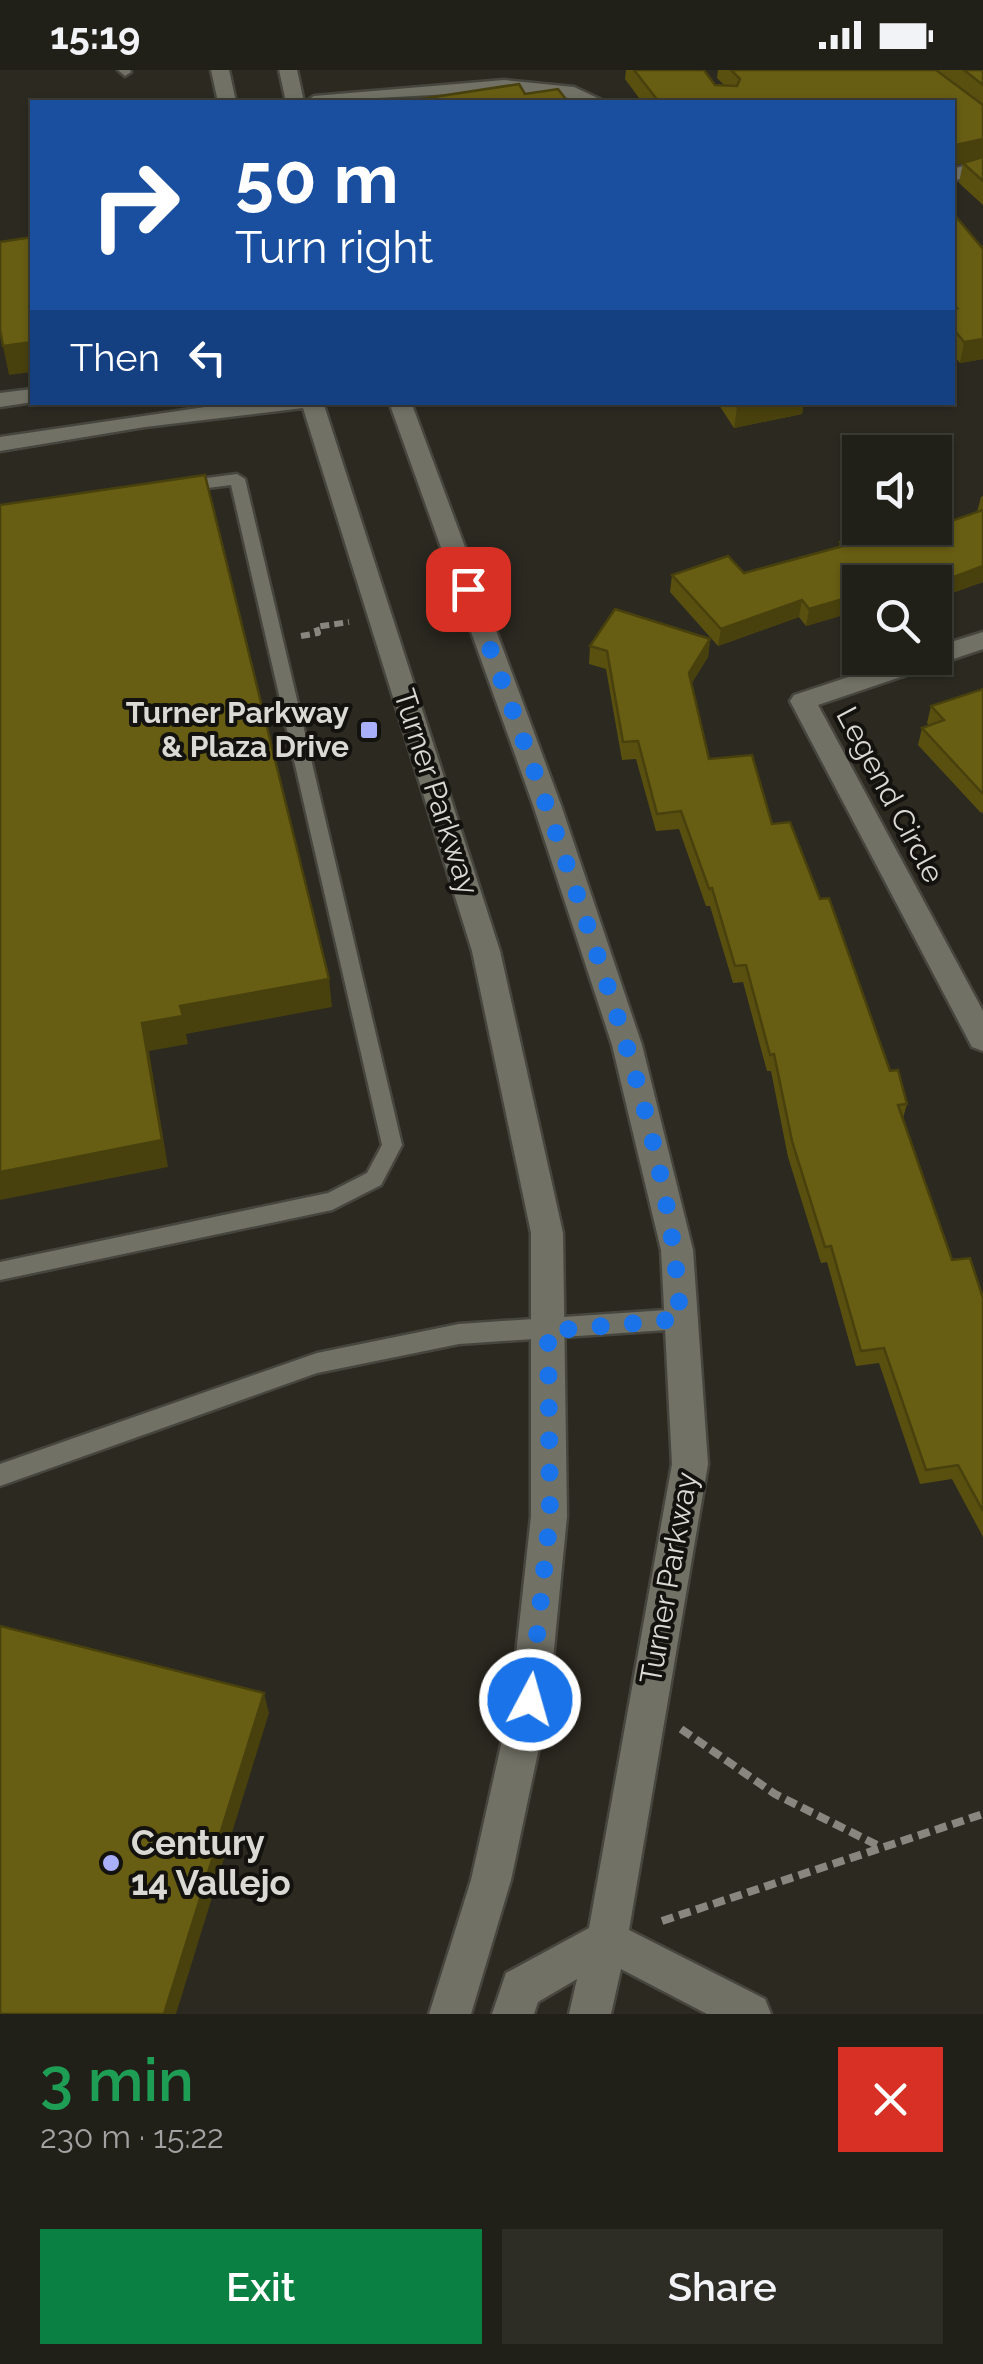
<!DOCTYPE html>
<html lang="en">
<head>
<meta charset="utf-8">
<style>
  body { margin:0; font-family:Raleway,sans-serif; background:#2d2c25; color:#f1f3f6; height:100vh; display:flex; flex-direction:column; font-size:38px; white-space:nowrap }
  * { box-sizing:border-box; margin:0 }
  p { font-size:32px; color:#a2a2a2 }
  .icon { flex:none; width:55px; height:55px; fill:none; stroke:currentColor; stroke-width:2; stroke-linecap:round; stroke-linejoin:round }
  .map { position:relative; height:1944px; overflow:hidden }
  .side { display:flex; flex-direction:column; background:#201f18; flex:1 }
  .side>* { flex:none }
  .guide { position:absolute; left:30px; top:30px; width:925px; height:305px; border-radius:0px; box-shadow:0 2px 8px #0004,0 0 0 2px #3d3d37; background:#1a4fa0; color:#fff; overflow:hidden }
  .controls { position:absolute; left:842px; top:365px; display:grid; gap:20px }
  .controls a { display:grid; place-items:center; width:110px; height:110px; border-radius:0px; background:#201f18; box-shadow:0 2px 8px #0004,0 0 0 2px #3d3d37; font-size:50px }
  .pin { position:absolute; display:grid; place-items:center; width:85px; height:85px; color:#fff; margin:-42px; border-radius:20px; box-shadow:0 5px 15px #0006 }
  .me { position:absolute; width:110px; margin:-55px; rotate:6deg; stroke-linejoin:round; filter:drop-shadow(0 0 8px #0008) }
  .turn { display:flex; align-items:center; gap:35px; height:210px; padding:0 40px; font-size:45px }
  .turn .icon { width:130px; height:130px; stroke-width:2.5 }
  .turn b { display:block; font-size:70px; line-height:85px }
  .then { display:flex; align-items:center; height:95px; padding:0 40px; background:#0003; gap:20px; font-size:38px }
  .round { display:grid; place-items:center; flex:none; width:105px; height:105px; border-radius:0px; background:#2d2c25 }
  .headline { display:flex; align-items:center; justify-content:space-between; height:170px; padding:0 40px }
  h1 { font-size:60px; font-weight:600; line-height:75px; color:#1e9e55 }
  .action { display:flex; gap:20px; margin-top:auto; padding:20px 40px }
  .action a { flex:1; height:115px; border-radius:0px; background:#0b8043; color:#fff; font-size:40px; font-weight:600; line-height:115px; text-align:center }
  .action a+a { background:#2d2c25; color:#f1f3f6 }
  .status { display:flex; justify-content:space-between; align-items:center; height:70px; padding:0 50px; background:#201f18; direction:ltr }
  .status svg { height:28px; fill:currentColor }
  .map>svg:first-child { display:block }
</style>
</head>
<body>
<div class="status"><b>15:19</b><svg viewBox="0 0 49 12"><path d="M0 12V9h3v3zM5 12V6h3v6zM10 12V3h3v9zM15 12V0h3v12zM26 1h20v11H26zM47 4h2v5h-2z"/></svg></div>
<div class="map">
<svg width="983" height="1944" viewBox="0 0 983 1944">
  <rect width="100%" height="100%" fill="#2b2920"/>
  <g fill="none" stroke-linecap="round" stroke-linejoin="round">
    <defs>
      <g id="lane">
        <path d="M118,0H130L131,2L125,6Z"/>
        <path d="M237,404L245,409L402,1075L381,1115L332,1140L0,1210V1192L328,1123L367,1103L382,1075L231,415L184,421L176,416L184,411Z"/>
        <path d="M681,1239L689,1242L692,1249L689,1256L681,1259L459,1274L317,1303L0,1416V1394L317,1283L459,1254Z"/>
      </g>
      <g id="street">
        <path d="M504,10L574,17L606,32L504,21L305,32L314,26Z"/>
        <path d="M983,91V103L952,111V99Z"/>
        <path d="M983,562V579L818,635L983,941V981L972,977L790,631L794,625L906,588H935V577Z"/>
      </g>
      <g id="secondary">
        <path d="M211,0H229L236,32H218Z"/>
        <path d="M279,0H297L304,32H286Z"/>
        <path d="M32,319L33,332L0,337V323Z"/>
        <path d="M239,332H323L500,881L563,1163L567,1446L549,1630L511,1810L471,1944H429L471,1810L511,1630L531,1446V1163L472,881L303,338L145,357L0,381V367Z"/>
        <path d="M389,332H411L561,735L642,975L693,1180L708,1394L629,1860L765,1929L771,1944H707L621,1899L611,1944H569L577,1909L538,1932L534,1944H492L506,1903L589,1858L672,1394L661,1180L612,975L533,735Z"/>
      </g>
    </defs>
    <use href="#lane" stroke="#47463e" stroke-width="5"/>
    <use href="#street" stroke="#47463e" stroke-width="5"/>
    <use href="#secondary" stroke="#47463e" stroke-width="5"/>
    <path stroke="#88867f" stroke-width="6" stroke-dasharray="9 5" stroke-linecap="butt" d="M301,566L318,563L316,557L349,552"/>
    <g stroke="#88867f" stroke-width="8" stroke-dasharray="12 6" stroke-linecap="butt">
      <path d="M681,1659L775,1724L881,1777"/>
      <path d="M662,1851L983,1744"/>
    </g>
    <use href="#lane" fill="#727166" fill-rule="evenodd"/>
    <use href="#street" fill="#727166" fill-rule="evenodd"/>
    <use href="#secondary" fill="#727166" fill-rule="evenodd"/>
  </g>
  <g fill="#595010">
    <path d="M626,0H704L715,15H724L717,8L718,0H983V135L959,113L963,93L952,95V32H642L625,9Z"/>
    <path d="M952,142L983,289L960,293L952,284Z"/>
    <path d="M717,332H804L802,344L734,358Z"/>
    <path d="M983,426V512L935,529V512H860V540L806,556L799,547L718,576L670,522L672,505L744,503L839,477L840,472L902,468L977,442L981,427Z"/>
    <path d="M710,569L708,587L691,614L709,689L772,754L820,829L890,1001L907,1034L903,1048L952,1190L983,1228V1467L952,1409L920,1414L879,1293L856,1296L827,1192L821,1193L788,1087L771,1001H767L743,912L733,913L710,836H706L679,759L656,761L636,689L622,690L606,599L589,594L590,576Z"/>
    <path d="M983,619V742L981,743L918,675L922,658L929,655L927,653L931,636Z"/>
  </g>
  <g fill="#48410d">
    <path d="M983,69V89L952,95V82L955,75Z"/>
    <path d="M983,269V289L960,293L964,272Z"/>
    <path d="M32,272V302L9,305L3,276Z"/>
    <path d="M759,332H804L802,344L734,358L737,337Z"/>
    <path d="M983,496V512L935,529V514Z"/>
    <path d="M860,524V540L806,556L809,539Z"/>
    <path d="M802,530L799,547L718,576L721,559Z"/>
    <path d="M710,569L708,587L687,621L689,603Z"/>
    <path d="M329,909L332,937L186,964L188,974L149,981L168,1097L0,1130V1102L142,953L180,936Z"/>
    <path d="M264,1623L269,1643L176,1944H164Z"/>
  </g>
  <g fill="#675d13" stroke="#48410d" stroke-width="2.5">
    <path d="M634,0H704L715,15L737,16L740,9L731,0H936L983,35V69L955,75L952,82V32H659Z"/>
    <path d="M964,0H983V15Z"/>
    <path d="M519,14L525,24L558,19L568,32H401Z"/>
    <path d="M983,87V111L963,93Z"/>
    <path d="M952,142L983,179V269L964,272L952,257V238H957L952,232Z"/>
    <path d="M32,167V272L3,276L0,259V172Z"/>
    <path d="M734,332H759L737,337Z"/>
    <path d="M205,405L329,909L180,936L183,946L142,953L162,1070L0,1102V435Z"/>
    <path d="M983,440V496L935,514L860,512V524L809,539L802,530L721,559L672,505L728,486L744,503L843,476L840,472L890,458H893L902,468Z"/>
    <path d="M615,539L710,569L689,603L709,689L752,685L772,754L790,752L820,829L829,828L890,1001L898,1000L907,1034L898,1035L952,1190L970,1188L983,1228V1441L958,1395L926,1400L884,1278L861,1281L831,1176L825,1177L792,1071L774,984L770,985L746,895L735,896L712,818L709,819L681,741L657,744L638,671L623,672L607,581L590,576Z"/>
    <path d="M983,619V724L922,658L944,650L931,636Z"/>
    <path d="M0,1556L264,1623L164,1944H0Z"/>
  </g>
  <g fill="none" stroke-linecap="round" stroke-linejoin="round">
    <path stroke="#1a73e8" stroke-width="18" stroke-dasharray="0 32.4" d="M468,519C510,631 550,744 588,857C630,983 674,1116 680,1249L548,1261L550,1446L530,1630"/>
  </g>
  <g fill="#aaaffb" stroke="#13120e" stroke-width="4">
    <rect x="359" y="650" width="20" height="20" rx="5"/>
    <circle cx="111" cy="1793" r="10"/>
  </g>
  <g text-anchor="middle" stroke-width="8" stroke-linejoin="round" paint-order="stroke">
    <g font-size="30" font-weight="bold" fill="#dad9d3" stroke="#13120e" text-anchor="end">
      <text x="349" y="653">Turner Parkway<tspan x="349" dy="34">&amp; Plaza Drive</tspan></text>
    </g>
    <g font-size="30" fill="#dad9d3" stroke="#13120e">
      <text transform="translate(436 722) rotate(72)" y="10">Turner Parkway</text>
      <text transform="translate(890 725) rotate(62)" y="10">Legend Circle</text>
      <text transform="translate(669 1508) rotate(-80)" y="10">Turner Parkway</text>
    </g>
    <g font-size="35" font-weight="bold" fill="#dad9d3" stroke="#13120e" text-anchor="start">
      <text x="131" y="1785">Century<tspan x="131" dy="40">14 Vallejo</tspan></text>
    </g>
  </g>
</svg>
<div class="controls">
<a><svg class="icon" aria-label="sound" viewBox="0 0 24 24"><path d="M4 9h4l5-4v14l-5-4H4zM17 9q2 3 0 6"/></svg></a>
<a><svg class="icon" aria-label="search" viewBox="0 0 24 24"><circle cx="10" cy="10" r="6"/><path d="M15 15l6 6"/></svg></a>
</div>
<div class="pin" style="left:468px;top:519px;background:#d93025"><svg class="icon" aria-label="arrive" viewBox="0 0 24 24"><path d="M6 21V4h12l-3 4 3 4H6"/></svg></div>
<svg class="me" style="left:530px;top:1630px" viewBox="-20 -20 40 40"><circle r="17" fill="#1a73e8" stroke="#fff" stroke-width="3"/><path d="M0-11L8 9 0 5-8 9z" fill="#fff"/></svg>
<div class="guide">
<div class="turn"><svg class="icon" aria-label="right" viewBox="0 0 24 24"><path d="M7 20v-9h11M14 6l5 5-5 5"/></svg><div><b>50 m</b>Turn right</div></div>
<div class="then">Then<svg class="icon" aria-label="left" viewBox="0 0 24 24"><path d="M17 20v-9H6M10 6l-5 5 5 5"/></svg></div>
</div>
</div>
<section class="side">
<div class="headline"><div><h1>3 min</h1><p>230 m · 15:22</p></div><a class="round" style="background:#d93025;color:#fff"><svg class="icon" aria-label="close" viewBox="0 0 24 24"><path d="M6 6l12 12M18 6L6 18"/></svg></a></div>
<div class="action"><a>Exit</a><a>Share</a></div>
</section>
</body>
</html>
